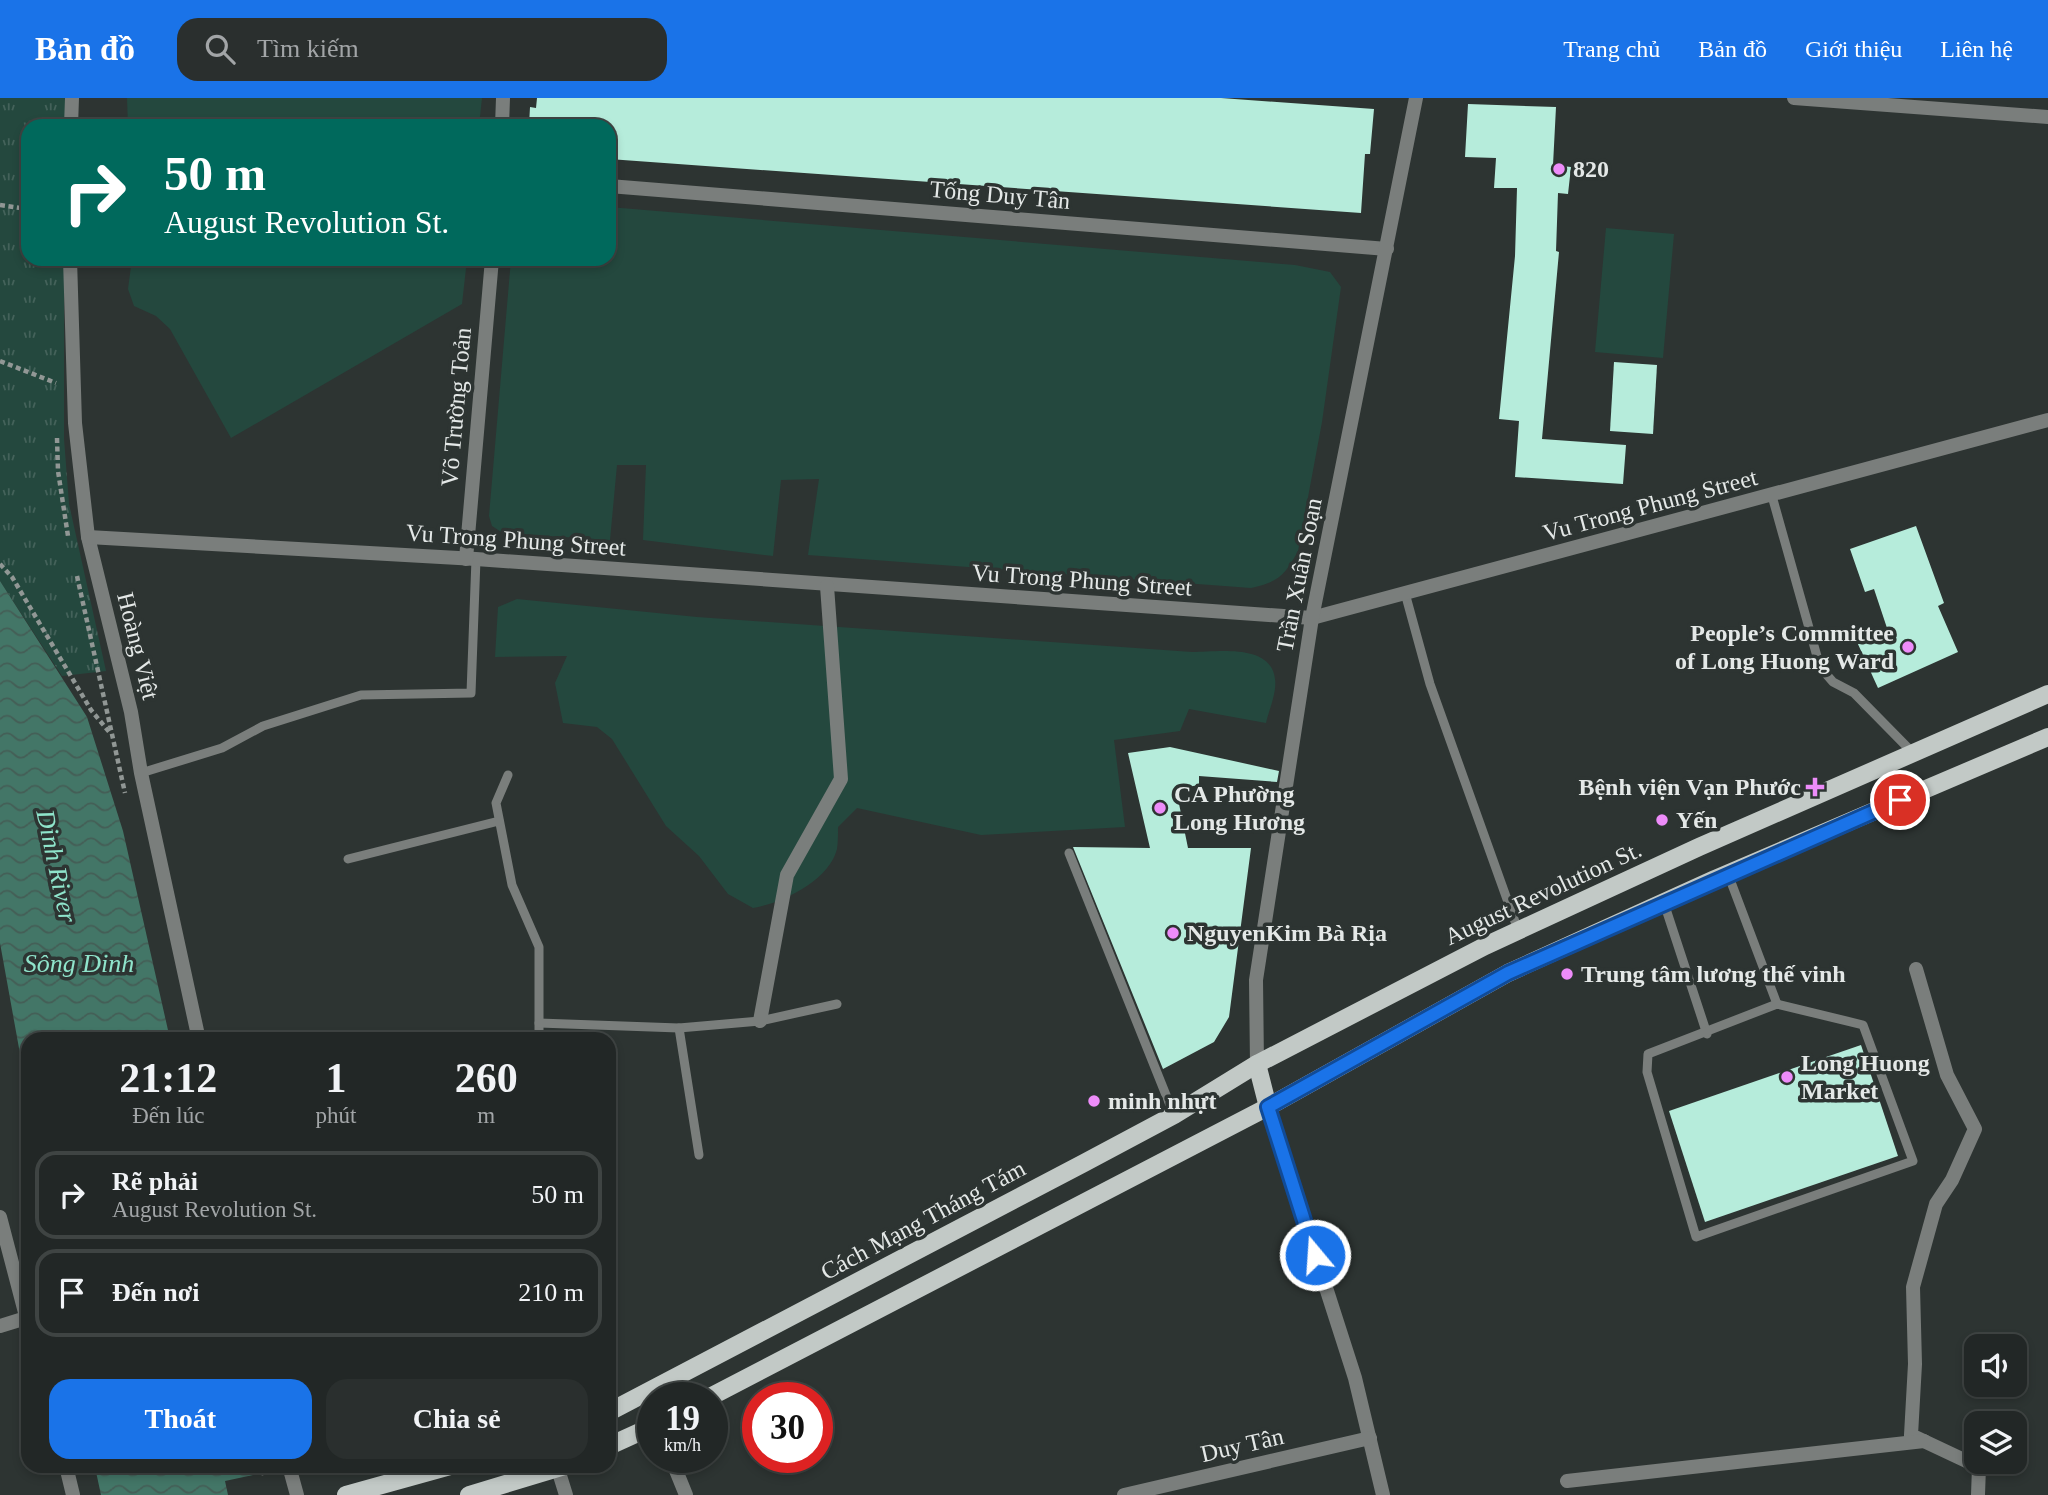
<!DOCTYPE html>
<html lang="vi">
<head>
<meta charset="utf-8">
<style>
  body { margin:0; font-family:"Times New Roman",serif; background:#2a2f2e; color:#f1f3f6; height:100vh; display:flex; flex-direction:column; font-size:26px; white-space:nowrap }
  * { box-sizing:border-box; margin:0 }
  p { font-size:23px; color:#a2a5a7 }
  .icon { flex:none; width:38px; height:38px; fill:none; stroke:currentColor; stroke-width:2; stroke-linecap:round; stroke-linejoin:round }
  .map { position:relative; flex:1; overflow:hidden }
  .drawer { position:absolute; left:21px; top:934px; width:595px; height:441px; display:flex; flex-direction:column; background:#222726; border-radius:21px; box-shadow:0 4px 10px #0003,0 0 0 2px #3f4443 }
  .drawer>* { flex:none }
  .hud { position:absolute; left:21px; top:21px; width:595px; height:147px; border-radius:21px; box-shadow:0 4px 10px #0003,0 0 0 2px #3f4443; background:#00695c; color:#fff; overflow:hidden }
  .fabs { position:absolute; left:1964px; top:1236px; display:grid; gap:14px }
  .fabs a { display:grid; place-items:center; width:63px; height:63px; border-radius:14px; background:#222726; box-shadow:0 4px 10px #0003,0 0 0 2px #3f4443; font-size:35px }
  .speed { position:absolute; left:637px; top:1284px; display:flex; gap:14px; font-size:35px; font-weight:700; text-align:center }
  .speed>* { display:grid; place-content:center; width:91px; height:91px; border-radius:50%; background:#222726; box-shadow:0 4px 10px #0003,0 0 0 2px #3f4443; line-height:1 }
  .speed small { font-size:18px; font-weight:400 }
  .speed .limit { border:10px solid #d22; background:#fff; color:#111 }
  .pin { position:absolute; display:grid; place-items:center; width:60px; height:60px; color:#fff; margin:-30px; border:4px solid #fff; border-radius:50%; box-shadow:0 2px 7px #0007 }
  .me { position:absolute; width:77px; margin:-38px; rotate:342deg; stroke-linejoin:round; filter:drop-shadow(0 0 5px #0008) }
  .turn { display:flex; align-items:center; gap:24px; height:147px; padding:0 28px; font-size:32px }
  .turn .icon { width:91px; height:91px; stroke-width:2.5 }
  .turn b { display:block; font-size:49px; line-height:60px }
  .eta { display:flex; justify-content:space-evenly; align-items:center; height:119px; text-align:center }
  .eta b { font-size:42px; font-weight:600; line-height:49px }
  .primary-button { display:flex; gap:14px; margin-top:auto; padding:14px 28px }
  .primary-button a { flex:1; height:80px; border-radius:21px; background:#1a73e8; color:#fff; font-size:28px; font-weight:600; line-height:80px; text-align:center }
  .primary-button a+a { background:#2a2f2e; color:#f1f3f6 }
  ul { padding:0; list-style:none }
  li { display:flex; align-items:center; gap:21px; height:88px; margin:0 14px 10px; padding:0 14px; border:4px solid #3f4443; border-radius:21px }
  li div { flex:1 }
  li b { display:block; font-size:26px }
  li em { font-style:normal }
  header { display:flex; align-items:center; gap:42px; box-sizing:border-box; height:98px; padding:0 35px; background:#1a73e8; color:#fff }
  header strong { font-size:33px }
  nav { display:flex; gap:38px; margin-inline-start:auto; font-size:24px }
  .search { width:490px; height:63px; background:#2a2f2e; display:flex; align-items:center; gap:18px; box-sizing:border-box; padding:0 24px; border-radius:21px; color:#a2a5a7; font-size:26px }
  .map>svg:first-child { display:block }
</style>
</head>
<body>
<header>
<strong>Bản đồ</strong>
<div class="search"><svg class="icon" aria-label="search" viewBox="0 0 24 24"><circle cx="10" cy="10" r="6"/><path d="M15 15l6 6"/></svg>Tìm kiếm</div>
<nav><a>Trang chủ</a><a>Bản đồ</a><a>Giới thiệu</a><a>Liên hệ</a></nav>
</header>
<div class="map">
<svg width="2048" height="1397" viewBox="0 0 2048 1397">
  <defs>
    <pattern id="park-tufts" width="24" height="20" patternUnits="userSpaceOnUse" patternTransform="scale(1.75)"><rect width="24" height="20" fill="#24483e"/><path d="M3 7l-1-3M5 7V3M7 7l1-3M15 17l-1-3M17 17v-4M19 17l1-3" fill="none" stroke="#44625a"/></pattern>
    <pattern id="water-waves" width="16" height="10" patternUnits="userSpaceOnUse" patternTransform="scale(1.75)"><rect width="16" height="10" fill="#437667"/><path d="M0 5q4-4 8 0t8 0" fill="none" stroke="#445e56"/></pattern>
  </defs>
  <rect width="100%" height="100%" fill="#2d3432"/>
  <g fill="#24483e">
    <path d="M127,0H482L479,28H128Z"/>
    <path d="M609,109L1295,167L1330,174L1341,189L1322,324L1298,453C1285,477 1279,484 1251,490L808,457L819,381L781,382L773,458L643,442L646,367H617L610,442L503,435L492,428L489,418L511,161H609Z"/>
    <path d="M1606,130L1674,136L1663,260L1595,254Z"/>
    <path d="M132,161H467L462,206L231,340L170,231L156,218L134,208L128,191Z"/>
    <path d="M517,501L697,519L1192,554C1217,554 1271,545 1275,581C1277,594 1269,612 1266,625L1189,611L1180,633L1114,642L1125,729L981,737L857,710L838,729C838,736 838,744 837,751C829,783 782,805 753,810L728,796L699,758L666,728L612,641L597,629L563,625L555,585L567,558L495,559L498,509Z"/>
  </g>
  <path fill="url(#park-tufts)" d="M0,0H65V28H28V161H64V341L69,406L106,573L62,578L0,483Z"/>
  <g fill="url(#water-waves)">
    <path d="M0,483L87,619L123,733L170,941L28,942V1000L0,845Z"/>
    <path d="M95,1369H251L253,1377L225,1383L228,1397H101Z"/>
  </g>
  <g fill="#b6ecdb">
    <path d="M537,0H1221L1374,11L1370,56H1365L1361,115L609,61V28H529L530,9L536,10Z"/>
    <path d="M1468,6L1556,9L1553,67L1571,69L1568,96L1558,95L1556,153L1559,154L1542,341L1626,347L1623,386L1515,379L1519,323L1499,321L1515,158L1517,90H1494L1496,60L1465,59Z"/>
    <path d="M1614,264L1657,267L1653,336L1610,333Z"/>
    <path d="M1916,428L1944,505L1938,508L1958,554L1878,590L1857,544L1887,530L1874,491L1865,494L1850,451Z"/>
    <path d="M1170,649L1279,673L1277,684L1199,678V687L1176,691L1188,750H1251L1229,919L1214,944L1163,971L1073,749L1150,750L1128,655Z"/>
    <path d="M1861,947L1898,1058L1705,1124L1669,1013Z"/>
  </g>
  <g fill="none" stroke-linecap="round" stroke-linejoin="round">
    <g stroke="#919795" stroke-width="4.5" stroke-dasharray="5 3.5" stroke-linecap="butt">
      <path d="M0,107L28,111"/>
      <path d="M0,263L56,285"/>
      <path d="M57,340L58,373L68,438"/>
      <path d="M0,466L12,479L91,612L110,635"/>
      <path d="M77,478L125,695"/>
      <path d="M262,1368L264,1377"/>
    </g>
    <g stroke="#7a7e7c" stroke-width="9">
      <path d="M1772,398L1820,569L1833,584L1854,595L1913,655"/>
      <path d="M1405,495L1430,586L1518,832"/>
      <path d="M141,675L222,650L263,628L361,597L471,595L476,461"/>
      <path d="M508,677L496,705L512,787L539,849V942"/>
      <path d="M1069,755L1174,1017"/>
      <path d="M348,761L499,723"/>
      <path d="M1728,776L1777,906"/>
      <path d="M1664,805L1707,936"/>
      <path d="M1777,906L1863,927L1913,1063L1696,1139L1647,974L1648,956Z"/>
      <path d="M539,925L679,930L760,923L837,906"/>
      <path d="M679,930L699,1057"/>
    </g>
    <g stroke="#7a7e7c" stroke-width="14">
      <path d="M1794,0L2048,19"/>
      <path d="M71,28L72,0"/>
      <path d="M502,28L503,0"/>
      <path d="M609,88L1387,151"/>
      <path d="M70,161L75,325L88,439L131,614L141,675L199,942"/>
      <path d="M88,439L476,461L1312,520L2048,322"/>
      <path d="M466,461L492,161"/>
      <path d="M1916,871L1947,977L1975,1031L1952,1082L1936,1106L1913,1189L1915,1266L1911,1337L1979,1369L1978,1397"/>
      <path d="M760,923L787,777L841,681L827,488"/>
      <path d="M1257,966L1256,882L1312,520L1416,0"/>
      <path d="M1268,1009L1355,1280L1383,1397"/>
      <path d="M0,1119L28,1226"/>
      <path d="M0,1228L26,1220"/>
      <path d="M671,1360L686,1397"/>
      <path d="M66,1368L73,1397"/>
      <path d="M289,1368L297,1397"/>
      <path d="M557,1368L566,1397"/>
      <path d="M1567,1383L1924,1343"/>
      <path d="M1124,1397L1370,1340"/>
    </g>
    <g stroke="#c2c9c6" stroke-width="18">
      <path d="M1257,966L1268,1009"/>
      <path d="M708,1300L1268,1009L1508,875L1715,781L2048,639"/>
      <path d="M609,1314L1084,1065L1174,1017L1257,966L1485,848L1699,749L2048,596"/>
      <path d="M609,1348L653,1328"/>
      <path d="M346,1397L450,1368"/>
      <path d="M469,1397L565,1368"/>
    </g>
  </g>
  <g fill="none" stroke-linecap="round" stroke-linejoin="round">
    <defs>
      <path id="route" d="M1315,1157L1268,1009L1508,875L1900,702"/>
    </defs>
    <use href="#route" stroke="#114b97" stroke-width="18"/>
    <use href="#route" stroke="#1a73e8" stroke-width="12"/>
  </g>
  <g fill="#ed8cf9" stroke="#2d3432" stroke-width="2.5">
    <circle cx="1559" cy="71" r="7"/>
    <circle cx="1908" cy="549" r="7"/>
    <path d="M1811.5 678.5h7v7h7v7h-7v7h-7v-7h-7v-7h7z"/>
    <circle cx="1160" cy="710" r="7"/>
    <circle cx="1662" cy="722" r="7"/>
    <circle cx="1173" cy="835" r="7"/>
    <circle cx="1567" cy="876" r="7"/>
    <circle cx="1787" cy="979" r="7"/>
    <circle cx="1094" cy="1003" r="7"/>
  </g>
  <g text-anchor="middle" stroke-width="7" stroke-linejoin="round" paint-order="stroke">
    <g font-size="24" font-weight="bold" fill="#e4e8e7" stroke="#2d3432" text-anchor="start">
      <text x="1573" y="79">820</text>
      <text x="1894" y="543" text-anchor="end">People’s Committee<tspan x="1894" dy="28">of Long Huong Ward</tspan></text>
      <text x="1801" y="697" text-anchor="end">Bệnh viện Vạn Phước</text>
      <text x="1174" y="704">CA Phường<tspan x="1174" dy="28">Long Hương</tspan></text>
      <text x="1676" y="730">Yến</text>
      <text x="1187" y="843">NguyenKim Bà Rịa</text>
      <text x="1581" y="884">Trung tâm lương thế vinh</text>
      <text x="1801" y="973">Long Huong<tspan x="1801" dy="28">Market</tspan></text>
      <text x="1108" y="1011">minh nhựt</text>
    </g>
    <g font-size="24" fill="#e4e8e7" stroke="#2d3432">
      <text transform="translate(1000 97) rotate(5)" y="8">Tống Duy Tân</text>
      <text transform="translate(456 309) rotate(-85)" y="8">Võ Trường Toản</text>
      <text transform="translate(1650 407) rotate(-15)" y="8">Vu Trong Phung Street</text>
      <text transform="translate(516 442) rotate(4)" y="8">Vu Trong Phung Street</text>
      <text transform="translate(1299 477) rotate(-79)" y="8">Trần Xuân Soạn</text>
      <text transform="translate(1082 482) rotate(4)" y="8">Vu Trong Phung Street</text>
      <text transform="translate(138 548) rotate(76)" y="8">Hoàng Việt</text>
      <text transform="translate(1543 795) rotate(-25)" y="8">August Revolution St.</text>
      <text transform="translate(923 1122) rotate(-28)" y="8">Cách Mạng Tháng Tám</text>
      <text transform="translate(1242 1347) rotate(-13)" y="8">Duy Tân</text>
    </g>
    <g font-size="26" font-style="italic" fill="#8fe4cb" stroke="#2d3432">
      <text transform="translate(57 768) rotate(78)" y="9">Dinh River</text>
      <text x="79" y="874">Sông Dinh</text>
    </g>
  </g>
</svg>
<div class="fabs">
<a><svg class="icon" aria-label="sound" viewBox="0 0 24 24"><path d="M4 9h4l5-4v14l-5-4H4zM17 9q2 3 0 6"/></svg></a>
<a><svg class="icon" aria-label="layers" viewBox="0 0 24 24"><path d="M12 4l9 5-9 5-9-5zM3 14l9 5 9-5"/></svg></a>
</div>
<div class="speed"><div>19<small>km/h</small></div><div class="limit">30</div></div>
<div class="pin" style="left:1900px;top:702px;background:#d93025"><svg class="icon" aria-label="arrive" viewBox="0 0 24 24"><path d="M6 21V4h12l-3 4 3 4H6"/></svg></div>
<svg class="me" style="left:1315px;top:1157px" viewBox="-20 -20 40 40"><circle r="17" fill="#1a73e8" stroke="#fff" stroke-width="3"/><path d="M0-11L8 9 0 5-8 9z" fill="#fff"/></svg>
<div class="hud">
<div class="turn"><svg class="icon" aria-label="right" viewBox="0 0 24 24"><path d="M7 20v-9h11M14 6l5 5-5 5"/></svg><div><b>50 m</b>August Revolution St.</div></div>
</div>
<section class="drawer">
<div class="eta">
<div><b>21:12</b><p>Đến lúc</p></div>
<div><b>1</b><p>phút</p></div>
<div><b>260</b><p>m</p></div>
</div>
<ul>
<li><svg class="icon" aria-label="right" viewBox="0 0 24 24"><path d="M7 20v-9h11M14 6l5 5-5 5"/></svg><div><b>Rẽ phải</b><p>August Revolution St.</p></div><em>50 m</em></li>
<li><svg class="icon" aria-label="arrive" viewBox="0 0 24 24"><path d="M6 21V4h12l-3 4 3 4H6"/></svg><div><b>Đến nơi</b></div><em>210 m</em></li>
</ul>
<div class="primary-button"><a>Thoát</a><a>Chia sẻ</a></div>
</section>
</div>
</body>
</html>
